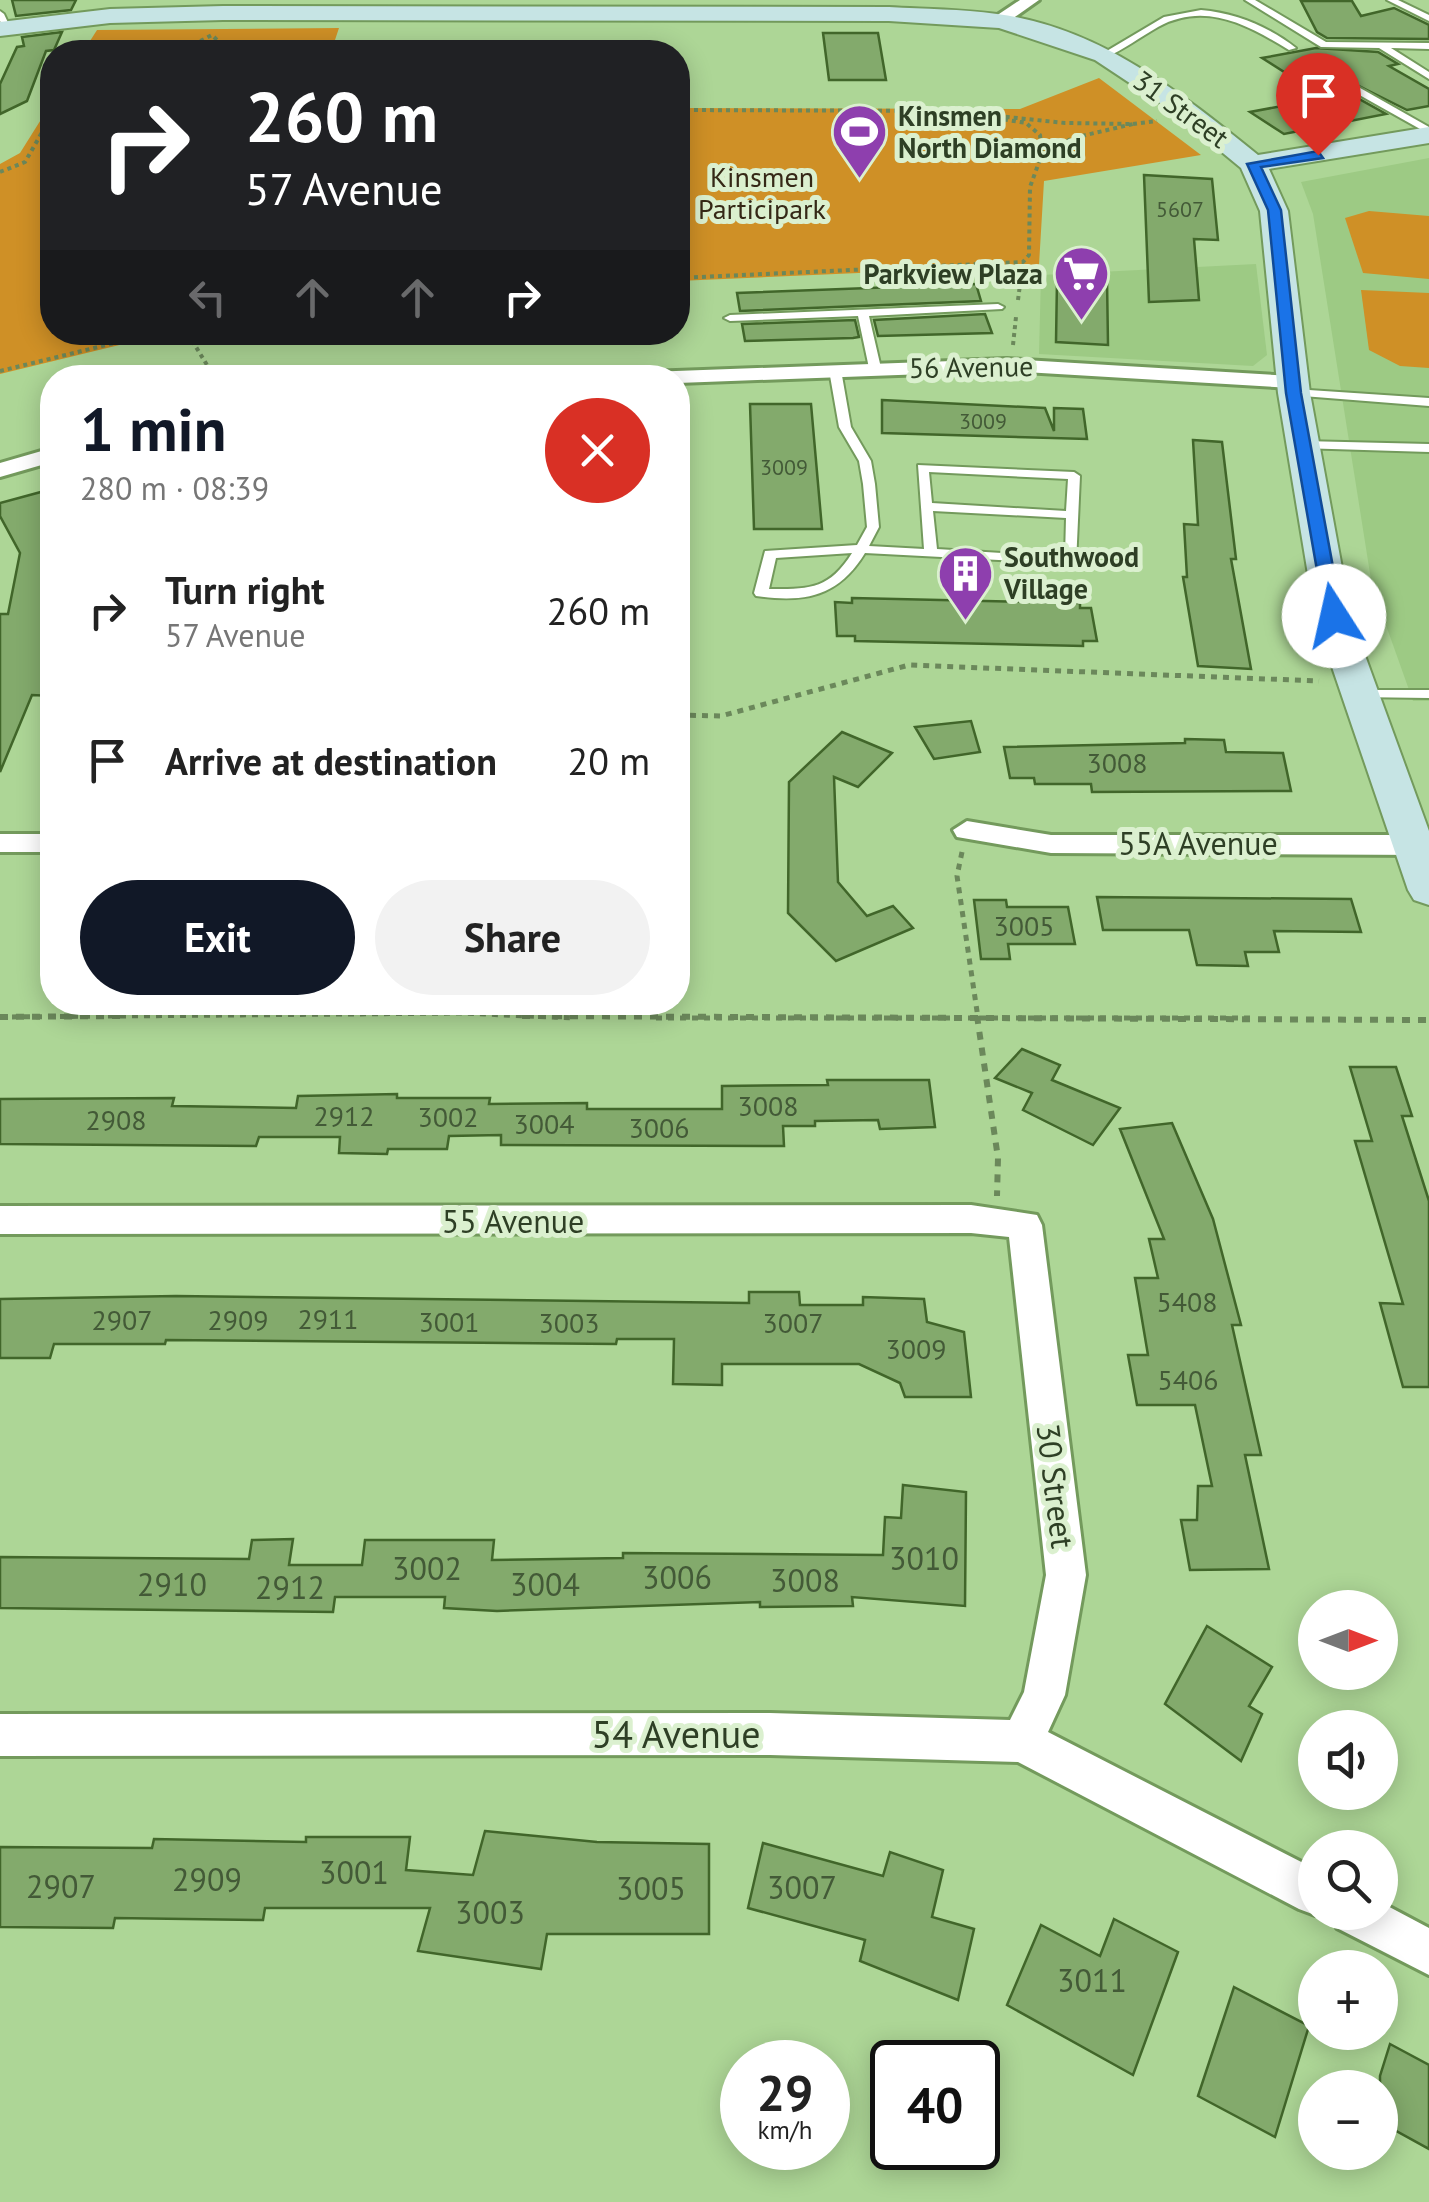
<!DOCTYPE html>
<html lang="en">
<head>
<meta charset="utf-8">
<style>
  body { margin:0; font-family:"PT Sans",sans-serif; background:#f2f2f2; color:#222; height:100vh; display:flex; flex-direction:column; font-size:38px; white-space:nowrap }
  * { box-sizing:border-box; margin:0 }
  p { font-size:32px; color:#767676 }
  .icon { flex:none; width:55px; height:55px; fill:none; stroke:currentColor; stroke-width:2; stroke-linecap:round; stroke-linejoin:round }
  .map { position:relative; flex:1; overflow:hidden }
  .side { position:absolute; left:40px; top:365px; width:650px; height:650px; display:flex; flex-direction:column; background:#fff; border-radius:40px; box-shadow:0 5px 25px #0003 }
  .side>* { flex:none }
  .guide { position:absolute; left:40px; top:40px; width:650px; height:305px; border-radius:40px; box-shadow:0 5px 25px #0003; background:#202124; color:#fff; overflow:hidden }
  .needle { width:65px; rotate:90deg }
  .fabs { position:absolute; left:1298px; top:1590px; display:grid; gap:20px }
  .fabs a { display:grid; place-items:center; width:100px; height:100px; border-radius:50%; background:#fff; box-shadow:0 5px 25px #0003; font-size:50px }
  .speed { position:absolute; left:720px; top:2040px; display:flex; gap:20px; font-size:50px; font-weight:700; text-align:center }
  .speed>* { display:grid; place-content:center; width:130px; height:130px; border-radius:50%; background:#fff; box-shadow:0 5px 25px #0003; line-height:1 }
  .speed small { font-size:25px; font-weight:400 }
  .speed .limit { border:5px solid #111; border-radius:15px; background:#fff; color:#111 }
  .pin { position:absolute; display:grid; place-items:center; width:85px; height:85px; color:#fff; margin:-102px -42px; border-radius:50% 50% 50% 0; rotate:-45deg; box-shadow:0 0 10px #0007 }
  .pin .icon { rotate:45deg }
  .me { position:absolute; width:110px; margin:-55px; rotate:350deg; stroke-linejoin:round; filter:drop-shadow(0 0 8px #0008) }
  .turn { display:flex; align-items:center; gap:35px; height:210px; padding:0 40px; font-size:45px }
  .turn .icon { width:130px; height:130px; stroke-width:2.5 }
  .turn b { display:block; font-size:70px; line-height:85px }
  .lanes { display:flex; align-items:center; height:95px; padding:0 40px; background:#0003; justify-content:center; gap:50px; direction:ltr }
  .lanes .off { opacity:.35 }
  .round { display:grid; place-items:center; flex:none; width:105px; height:105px; border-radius:52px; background:#f2f2f2 }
  .head { display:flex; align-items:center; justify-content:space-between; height:170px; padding:0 40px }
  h1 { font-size:60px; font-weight:700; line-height:75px; color:#111827 }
  .cta { display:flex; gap:20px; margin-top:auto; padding:20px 40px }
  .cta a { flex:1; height:115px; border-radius:60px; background:#111827; color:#fff; font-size:40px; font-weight:700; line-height:115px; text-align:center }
  .cta a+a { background:#f2f2f2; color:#222 }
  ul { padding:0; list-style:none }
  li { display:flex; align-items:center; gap:30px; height:150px; padding:0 40px }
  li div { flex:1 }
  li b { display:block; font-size:38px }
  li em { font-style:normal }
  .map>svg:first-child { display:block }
</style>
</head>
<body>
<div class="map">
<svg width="1429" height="2202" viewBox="0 0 1429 2202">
  <rect width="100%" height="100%" fill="#add696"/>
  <g fill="#9dca84">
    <path d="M1429,158V701H1413L1372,586L1313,214L1301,182Z"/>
    <path d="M1256,264L1267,355L1253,366L1039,354L1041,275Z"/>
  </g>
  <g fill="#cf9026">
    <path d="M339,28L331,52H83L97,30Z"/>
    <path d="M1099,78L1201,155L1044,181L1039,265L678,281V108L1020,109Z"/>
    <path d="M52,102V332L265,333L140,340L0,374V164L20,153Z"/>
    <path d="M1369,211L1429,216V279L1363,273L1345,218Z"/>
    <path d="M1361,290L1429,293V368L1400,366L1369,350Z"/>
  </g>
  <g fill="#83aa6c" stroke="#41662a" stroke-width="2.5">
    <path d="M12,0H76L71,10L16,16Z"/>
    <path d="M1301,1H1352L1361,16L1394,8L1429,25V39L1327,38L1317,32Z"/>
    <path d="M62,32L54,50L46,51L27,101L0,114V84L17,47L24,46L22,37Z"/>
    <path d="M823,33H878L886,80H829Z"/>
    <path d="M1316,48L1378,52L1398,64L1389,66L1429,89V106L1407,110L1347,80L1345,91L1386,114L1284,134L1250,112L1325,98L1262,58Z"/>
    <path d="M1144,175L1212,179L1218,240L1194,239L1199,300L1149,302Z"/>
    <path d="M1107,279L1108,345L1056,342L1057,280Z"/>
    <path d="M976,284L981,301L740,311L737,293Z"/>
    <path d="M985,314L992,333L878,336L874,320Z"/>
    <path d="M855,320L859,337L853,338L745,341L742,324Z"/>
    <path d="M882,400L1045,408L1054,431V408L1083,409L1087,439L882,433Z"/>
    <path d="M750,404H811L822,529H754Z"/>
    <path d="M1193,440L1222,442L1236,559H1231L1251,669L1198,666L1183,577H1187L1184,524L1198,525Z"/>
    <path d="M52,489V696L32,695L0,772V614H8L20,553L0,516V503Z"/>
    <path d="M852,598L1080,603V608H1091L1097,641H1083V646L855,641V636H837L835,602L852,603Z"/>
    <path d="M971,721L980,752L934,759L915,727Z"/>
    <path d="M842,732L892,753L858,787L834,777L838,882L867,916L893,906L913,928L836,961L788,913L789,782Z"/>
    <path d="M1185,739L1224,740L1226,752L1283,753L1291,791L1092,792L1091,784H1035L1034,778H1010L1004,747L1185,743Z"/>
    <path d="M1097,897L1351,899L1361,932L1274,931L1279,952H1245L1248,966L1197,965L1189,930H1103Z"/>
    <path d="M974,900H1006L1007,907H1068L1075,944H1008L1010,959H981Z"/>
    <path d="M1022,1049L1060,1065L1052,1080L1120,1108L1093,1145L1023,1110L1032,1093L995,1078Z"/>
    <path d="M1350,1067H1396L1412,1116H1402L1429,1201V1387H1403L1380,1303L1403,1304L1355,1141H1372Z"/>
    <path d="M827,1080H929L935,1127L880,1129L878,1120L815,1121V1126H783L784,1146L501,1145V1135L449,1136L447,1149H388L387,1154L339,1153L340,1137H259L256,1146L0,1144V1099L174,1098L172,1106L296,1108L298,1096L397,1094V1098H490L489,1104L587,1103V1109H722V1086L828,1085Z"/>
    <path d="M1172,1123L1213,1219L1241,1325H1232L1261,1455H1245L1269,1569L1190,1570L1181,1520H1197L1198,1486H1212L1195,1405H1137L1128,1355H1148L1135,1278H1158L1149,1239H1164L1120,1129Z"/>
    <path d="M749,1292H799L800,1305H863V1297L924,1299L927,1322L964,1332L971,1397H905L900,1383L859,1364H722V1385L673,1384L674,1339H617L616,1344L166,1340L165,1344H54L50,1358H0V1299L176,1296L749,1303Z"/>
    <path d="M903,1485L966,1492L965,1606L852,1597L853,1606L760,1607V1602L497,1611L444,1608L445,1597H335L333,1612L0,1608V1557L249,1559L252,1540L293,1539L289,1565H362L365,1540H494L492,1560L623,1558V1553L883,1555L885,1517L901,1518Z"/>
    <path d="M1207,1626L1272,1667L1249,1706L1262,1714L1241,1761L1165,1704Z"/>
    <path d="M485,1831L597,1842L709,1844V1934H547L541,1969L418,1951L430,1908H265L263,1920L115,1918L113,1928L0,1927V1847L152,1848L154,1839L306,1842V1837H410L406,1870L473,1875Z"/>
    <path d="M763,1843L883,1876L890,1852L943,1870L932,1917L974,1929L958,2000L860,1961L865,1940L748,1908Z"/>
    <path d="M1114,1919L1178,1952L1133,2075L1007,2005L1041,1925L1100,1956Z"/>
    <path d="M1234,1987L1309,2026L1275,2137L1198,2096Z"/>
    <path d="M1390,2044L1429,2065V2149L1380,2122V2076Z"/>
  </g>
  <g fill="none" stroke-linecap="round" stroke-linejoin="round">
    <defs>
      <g id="lane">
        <path d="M1245,0H1255L1326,42L1429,43V49L1391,48L1429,72V79L1379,48L1321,47Z"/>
        <path d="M1387,0H1398L1429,15V21Z"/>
        <path d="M1201,10C1236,13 1269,27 1296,48L1289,50C1248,25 1205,1 1158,27C1140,37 1124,50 1104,58L1100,55L1164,17Z"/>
        <path d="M0,11L4,14L11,29L4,27L0,21Z"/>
        <path d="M1347,84H1353L1429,127V134L1347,88Z"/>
        <path d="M998,304L1004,307L1002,309L869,316L881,368L875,371L869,368L858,316L730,321L724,318L730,315Z"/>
        <path d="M835,367L841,370L851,427L871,461L875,484L879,527L869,546L924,549L918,465L1074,472L1080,476L1076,564L865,553C838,597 805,603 756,596L754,593L765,551L857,545L867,527L863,484L859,461L839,427L829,370ZM929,472L1068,479L1066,511L932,503ZM933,511L1066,518L1065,557L937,549ZM852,553C829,590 809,589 769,589L776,558Z"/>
        <path d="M1294,389L1429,398V406L1290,395V391Z"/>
        <path d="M1303,441L1429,444V452L1299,448V442Z"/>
        <path d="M1360,690H1429V698L1355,697V691Z"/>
      </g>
      <g id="street">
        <path d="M1020,0H1039L1005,24H993V18Z"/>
        <path d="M1007,359L1292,376L1303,382L1292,388L1007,371L678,383V378H639L649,372Z"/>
        <path d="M52,448V462L0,477V463Z"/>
        <path d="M967,821L1051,835H1429V855L1051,853L957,837L953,830Z"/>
        <rect x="0" y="834" width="52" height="18"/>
        <path d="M971,1205L1037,1215L1042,1225L1086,1575L1065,1695L1048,1732L1315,1869V1912H1322L1315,1915L1299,1909L1018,1762L770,1755L0,1756V1714L770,1713L1010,1720L1024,1692L1046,1575L1009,1237L971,1233L0,1234V1206Z"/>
        <path d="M1380,1902L1429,1928V1975L1337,1928L1331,1912H1380Z"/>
      </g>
      <path id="secondary" d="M223,6L889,7C925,9 961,9 997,14C1099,27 1181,93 1258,155L1429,127V143L1269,169L1288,211L1310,393L1351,617L1429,831V905L1414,900L1408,890L1315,617L1278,393L1260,211L1241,168L1172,111L1095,60L999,28L889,21L223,20L110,23L0,36V22L110,9Z"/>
    </defs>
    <use href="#lane" stroke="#739a5c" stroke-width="4"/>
    <use href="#street" stroke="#739a5c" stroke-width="6"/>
    <use href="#secondary" stroke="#739a5c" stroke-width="4"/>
    <g stroke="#6b885b" stroke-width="4" stroke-dasharray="4 4" stroke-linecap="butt">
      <path d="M179,52L212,35L227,50L244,52"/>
      <path d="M187,52L226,50"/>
      <path d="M678,110L950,111"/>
      <path d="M950,111L1065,123L1133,124L1073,138L1042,154L1040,135L1026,123Z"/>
      <path d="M1133,124L1157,121"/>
      <path d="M0,172L25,162L52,115"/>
      <path d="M678,278L1023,262L1029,255L1030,187L1042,154"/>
      <path d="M1018,300L1023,262"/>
      <path d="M188,334L215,378"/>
      <path d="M1013,345L1016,317"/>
      <path d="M0,371L139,337L200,332"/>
    </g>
    <g stroke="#6b885b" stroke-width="5" stroke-dasharray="6 6" stroke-linecap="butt">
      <path d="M678,715L721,716L909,665L1319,681"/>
      <path d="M962,852L957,876L978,1018"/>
      <path d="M0,1017L461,1013L574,1018"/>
      <path d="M656,1018H1254"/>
    </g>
    <g stroke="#6b885b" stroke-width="6" stroke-dasharray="8 8" stroke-linecap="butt">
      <path d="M522,1016L1429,1020"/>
      <path d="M977,1016L998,1158L997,1196"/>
      <path d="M0,1017L121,1016"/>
    </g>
    <use href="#lane" fill="#fff" fill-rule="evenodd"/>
    <use href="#street" fill="#fff" fill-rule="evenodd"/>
    <use href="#secondary" fill="#c6e4e4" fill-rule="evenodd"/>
  </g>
  <path fill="#1a73e8" stroke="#114b97" stroke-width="2.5" d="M1318,151L1323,158L1261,167L1281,210L1301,393L1342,616L1334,622L1325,616L1286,393L1268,210L1247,164Z"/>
  <defs>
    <symbol id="stadium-pin" viewBox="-11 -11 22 30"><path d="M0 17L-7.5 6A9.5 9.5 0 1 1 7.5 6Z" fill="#8e3fae" stroke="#dbf0cf"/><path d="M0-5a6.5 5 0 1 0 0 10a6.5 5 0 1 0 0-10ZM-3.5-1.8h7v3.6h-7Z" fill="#fff"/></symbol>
    <symbol id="supermarket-pin" viewBox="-11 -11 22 30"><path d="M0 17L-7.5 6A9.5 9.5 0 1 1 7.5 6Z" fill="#8e3fae" stroke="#dbf0cf"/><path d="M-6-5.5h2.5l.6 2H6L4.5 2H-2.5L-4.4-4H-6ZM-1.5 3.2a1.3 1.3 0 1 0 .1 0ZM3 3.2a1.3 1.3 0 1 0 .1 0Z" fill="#fff"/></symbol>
    <symbol id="building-pin" viewBox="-11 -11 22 30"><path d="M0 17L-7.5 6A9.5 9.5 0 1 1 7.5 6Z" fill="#8e3fae" stroke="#dbf0cf"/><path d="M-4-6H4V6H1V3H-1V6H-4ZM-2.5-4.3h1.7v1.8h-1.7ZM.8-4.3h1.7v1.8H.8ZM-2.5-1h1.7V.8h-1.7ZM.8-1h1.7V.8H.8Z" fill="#fff"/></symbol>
  </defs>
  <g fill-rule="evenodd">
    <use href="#stadium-pin" x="828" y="100" width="63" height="86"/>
    <use href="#supermarket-pin" x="1050" y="242" width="63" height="86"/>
    <use href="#building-pin" x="934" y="542" width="63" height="86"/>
  </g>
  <g text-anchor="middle" stroke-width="10" stroke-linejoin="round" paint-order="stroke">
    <g font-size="22" fill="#435a37">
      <text x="1180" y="217">5607</text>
      <text x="983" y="429">3009</text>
      <text x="784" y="475">3009</text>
    </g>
    <g font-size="28" fill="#2e3f25" stroke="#dbf0cf">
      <text transform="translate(1181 109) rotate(36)" y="10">31 Street</text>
      <text transform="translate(971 367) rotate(-1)" y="10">56 Avenue</text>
    </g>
    <g font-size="28" font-weight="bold" fill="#2e3f25" stroke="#dbf0cf" text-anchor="start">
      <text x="898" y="126">Kinsmen<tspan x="898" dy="32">North Diamond</tspan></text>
      <text x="1043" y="284" text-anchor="end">Parkview Plaza</text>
      <text x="1004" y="567">Southwood<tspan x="1004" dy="32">Village</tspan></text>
    </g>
    <g font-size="28" fill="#352816" stroke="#dbf0cf">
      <text x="762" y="187">Kinsmen<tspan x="762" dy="32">Participark</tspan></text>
    </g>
    <g font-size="28" fill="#435a37">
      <text x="1117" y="773">3008</text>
      <text x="1024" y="936">3005</text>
      <text x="768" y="1116">3008</text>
      <text x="344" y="1126">2912</text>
      <text x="448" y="1127">3002</text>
      <text x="116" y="1130">2908</text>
      <text x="544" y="1134">3004</text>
      <text x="659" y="1138">3006</text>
      <text x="1187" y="1312">5408</text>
      <text x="328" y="1329">2911</text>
      <text x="122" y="1330">2907</text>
      <text x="238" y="1330">2909</text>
      <text x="449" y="1332">3001</text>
      <text x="569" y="1333">3003</text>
      <text x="793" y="1333">3007</text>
      <text x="916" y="1359">3009</text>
      <text x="1188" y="1390">5406</text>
    </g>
    <g font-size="32" fill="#2e3f25" stroke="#dbf0cf">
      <text x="1198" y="855">55A Avenue</text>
      <text x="513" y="1233">55 Avenue</text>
      <text transform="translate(1055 1486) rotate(83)" y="11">30 Street</text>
    </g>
    <g font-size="32" fill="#435a37">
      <text x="924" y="1570">3010</text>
      <text x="427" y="1580">3002</text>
      <text x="677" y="1589">3006</text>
      <text x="805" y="1592">3008</text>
      <text x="172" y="1596">2910</text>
      <text x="545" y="1596">3004</text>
      <text x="290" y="1599">2912</text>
      <text x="354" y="1884">3001</text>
      <text x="207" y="1891">2909</text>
      <text x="61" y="1898">2907</text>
      <text x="802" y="1899">3007</text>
      <text x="651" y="1900">3005</text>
      <text x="490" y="1924">3003</text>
      <text x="1092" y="1992">3011</text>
    </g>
    <g font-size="38" fill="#2e3f25" stroke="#dbf0cf">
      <text x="676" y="1748">54 Avenue</text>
    </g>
  </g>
</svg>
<div class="fabs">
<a><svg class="needle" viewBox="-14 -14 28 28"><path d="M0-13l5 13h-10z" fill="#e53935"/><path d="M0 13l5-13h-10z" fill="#767676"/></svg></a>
<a><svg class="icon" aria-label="sound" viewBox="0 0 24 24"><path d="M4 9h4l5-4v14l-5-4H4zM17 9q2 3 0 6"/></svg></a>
<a><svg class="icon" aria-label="search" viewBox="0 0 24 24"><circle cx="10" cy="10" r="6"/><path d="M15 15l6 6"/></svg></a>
<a>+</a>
<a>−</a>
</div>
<div class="speed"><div>29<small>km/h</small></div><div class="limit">40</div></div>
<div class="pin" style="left:1318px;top:155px;background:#d93025"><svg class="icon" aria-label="arrive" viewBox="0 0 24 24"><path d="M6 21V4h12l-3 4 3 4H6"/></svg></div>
<svg class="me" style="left:1334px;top:616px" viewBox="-20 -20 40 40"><circle r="19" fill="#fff"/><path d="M0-13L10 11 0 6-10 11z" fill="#1a73e8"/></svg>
<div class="guide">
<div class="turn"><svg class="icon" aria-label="right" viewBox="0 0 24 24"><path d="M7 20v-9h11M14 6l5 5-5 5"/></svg><div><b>260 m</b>57 Avenue</div></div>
<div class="lanes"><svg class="icon off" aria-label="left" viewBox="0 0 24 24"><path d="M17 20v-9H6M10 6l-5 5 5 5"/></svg><svg class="icon off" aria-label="ahead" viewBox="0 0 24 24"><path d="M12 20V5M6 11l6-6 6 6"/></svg><svg class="icon off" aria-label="ahead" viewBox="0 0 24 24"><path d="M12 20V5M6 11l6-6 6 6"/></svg><svg class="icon" aria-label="right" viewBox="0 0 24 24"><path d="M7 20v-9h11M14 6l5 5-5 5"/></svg></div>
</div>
<section class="side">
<div class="head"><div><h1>1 min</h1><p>280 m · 08:39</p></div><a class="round" style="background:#d93025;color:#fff"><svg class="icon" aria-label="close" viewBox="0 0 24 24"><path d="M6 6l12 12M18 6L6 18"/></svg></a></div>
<ul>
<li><svg class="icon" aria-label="right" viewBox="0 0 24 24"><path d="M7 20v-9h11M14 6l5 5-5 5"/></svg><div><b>Turn right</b><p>57 Avenue</p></div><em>260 m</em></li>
<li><svg class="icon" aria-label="arrive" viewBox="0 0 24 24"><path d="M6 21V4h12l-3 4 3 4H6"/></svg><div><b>Arrive at destination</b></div><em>20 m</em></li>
</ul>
<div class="cta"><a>Exit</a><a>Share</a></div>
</section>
</div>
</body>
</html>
